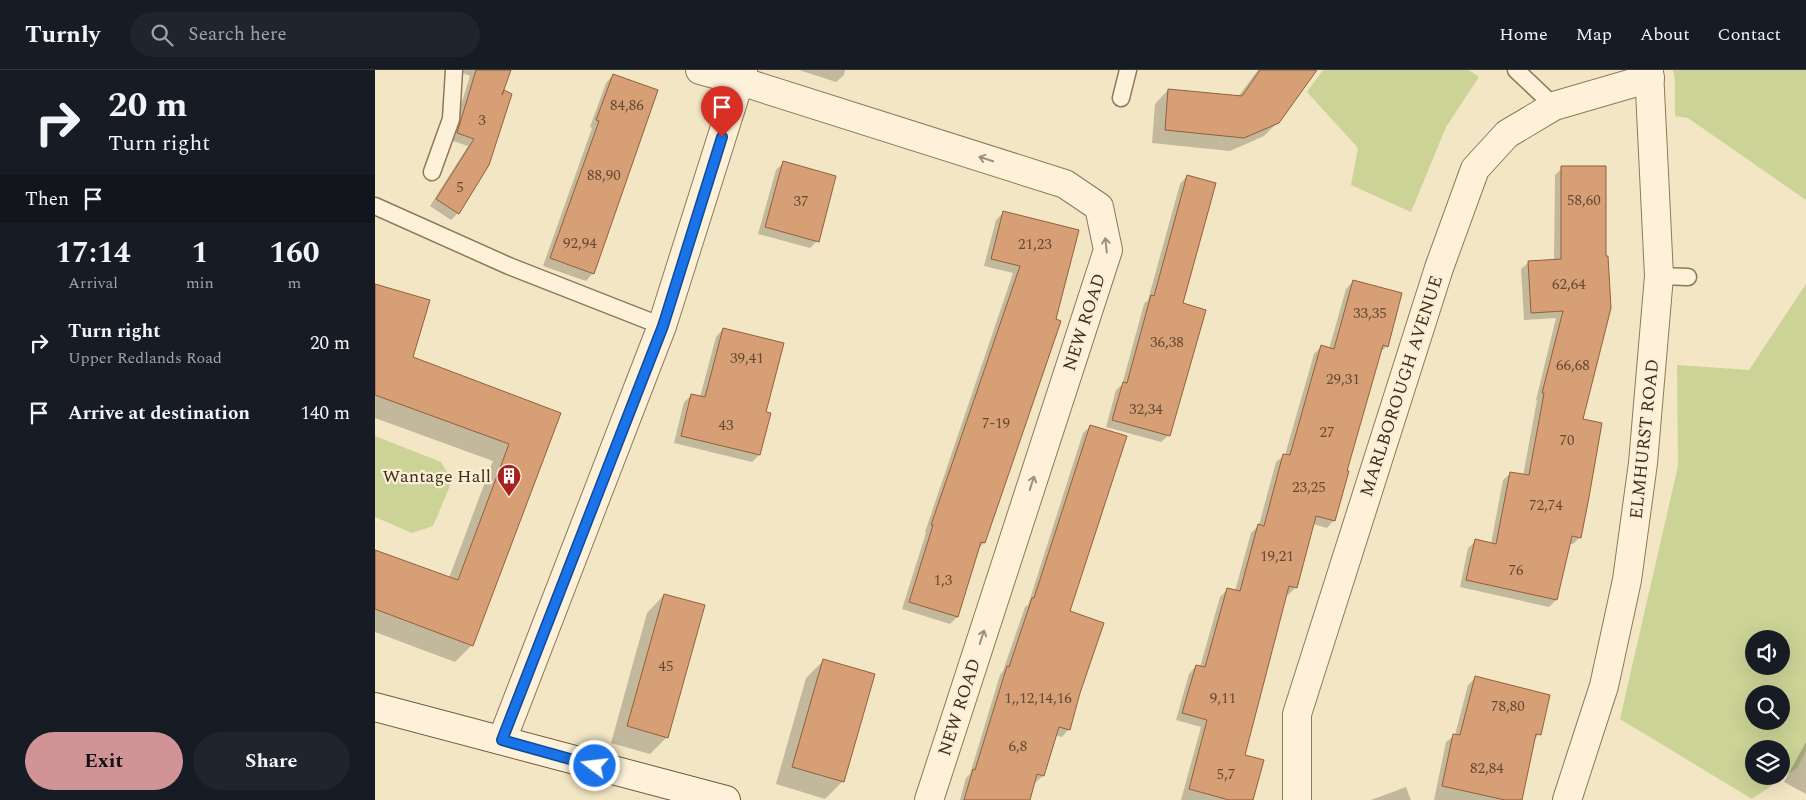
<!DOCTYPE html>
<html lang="en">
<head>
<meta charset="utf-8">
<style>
  body { margin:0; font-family:Spectral,serif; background:#20242c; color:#f1f3f6; height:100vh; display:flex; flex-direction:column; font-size:19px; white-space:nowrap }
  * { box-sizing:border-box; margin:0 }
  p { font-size:16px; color:#9ea1a6 }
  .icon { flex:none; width:28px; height:28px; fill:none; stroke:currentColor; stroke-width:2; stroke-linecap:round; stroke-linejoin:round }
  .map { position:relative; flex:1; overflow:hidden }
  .side { display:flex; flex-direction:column; background:#171b24; width:375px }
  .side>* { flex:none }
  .banner { background:#171b24; color:#f1f3f6; overflow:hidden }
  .controls { position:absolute; left:1370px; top:560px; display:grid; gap:10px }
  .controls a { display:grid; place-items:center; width:45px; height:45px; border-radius:50%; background:#171b24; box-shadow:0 5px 20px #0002; font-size:25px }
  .pin { position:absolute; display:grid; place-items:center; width:42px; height:42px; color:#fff; margin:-51px -21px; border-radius:50% 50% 50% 0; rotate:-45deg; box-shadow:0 0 5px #0007 }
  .pin .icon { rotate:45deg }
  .me { position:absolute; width:55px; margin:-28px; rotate:285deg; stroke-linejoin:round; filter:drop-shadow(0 0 4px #0008) }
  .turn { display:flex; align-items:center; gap:18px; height:105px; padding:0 25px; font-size:22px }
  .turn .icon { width:65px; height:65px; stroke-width:2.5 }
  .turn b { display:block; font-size:35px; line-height:42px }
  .then { display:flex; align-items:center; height:48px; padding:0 25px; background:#0003; gap:10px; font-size:19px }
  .eta { display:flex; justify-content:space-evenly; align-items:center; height:85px; text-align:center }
  .eta b { font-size:30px; font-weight:700; line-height:35px }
  .button { display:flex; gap:10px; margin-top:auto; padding:10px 25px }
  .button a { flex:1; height:58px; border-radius:30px; background:#d09496; color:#111; font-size:20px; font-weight:700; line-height:58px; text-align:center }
  .button a+a { background:#20242c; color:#f1f3f6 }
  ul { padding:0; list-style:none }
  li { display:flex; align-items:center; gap:15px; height:70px; padding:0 25px }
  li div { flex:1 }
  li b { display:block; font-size:19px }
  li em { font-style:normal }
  header { display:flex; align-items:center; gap:30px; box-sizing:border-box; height:70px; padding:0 25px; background:#171b24; border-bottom:1px solid #363941 }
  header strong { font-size:24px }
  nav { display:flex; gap:28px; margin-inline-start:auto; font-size:18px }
  .search { width:350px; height:45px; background:#20242c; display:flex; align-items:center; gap:12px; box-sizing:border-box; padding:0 18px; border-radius:28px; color:#9ea1a6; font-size:19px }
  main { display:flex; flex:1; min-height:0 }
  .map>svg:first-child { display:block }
</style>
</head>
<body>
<header>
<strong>Turnly</strong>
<div class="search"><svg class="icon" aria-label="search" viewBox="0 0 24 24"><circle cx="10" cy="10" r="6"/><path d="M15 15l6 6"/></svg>Search here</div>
<nav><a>Home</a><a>Map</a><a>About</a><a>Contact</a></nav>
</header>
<main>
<section class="side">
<div class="banner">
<div class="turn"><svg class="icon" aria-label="right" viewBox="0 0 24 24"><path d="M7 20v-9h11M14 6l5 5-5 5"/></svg><div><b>20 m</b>Turn right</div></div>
<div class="then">Then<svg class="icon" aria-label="arrive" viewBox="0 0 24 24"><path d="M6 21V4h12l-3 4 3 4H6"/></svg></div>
</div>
<div class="eta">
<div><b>17:14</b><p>Arrival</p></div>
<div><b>1</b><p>min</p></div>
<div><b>160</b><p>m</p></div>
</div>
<ul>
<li><svg class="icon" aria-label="right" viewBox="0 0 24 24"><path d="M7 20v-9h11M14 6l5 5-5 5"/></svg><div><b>Turn right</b><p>Upper Redlands Road</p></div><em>20 m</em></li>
<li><svg class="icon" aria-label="arrive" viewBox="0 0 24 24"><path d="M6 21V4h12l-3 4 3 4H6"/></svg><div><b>Arrive at destination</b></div><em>140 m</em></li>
</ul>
<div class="button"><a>Exit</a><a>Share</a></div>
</section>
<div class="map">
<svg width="1431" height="730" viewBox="0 0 1431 730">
  <rect width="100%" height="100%" fill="#f3e6c4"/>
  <g fill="#ccd396" fill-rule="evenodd">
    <path d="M948,0H1094L1104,7L1071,57L1036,142L976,115L983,78L932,22Z"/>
    <path d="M1298,0H1431V130L1313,48L1300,46V9Z"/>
    <path d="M1431,214V681L1422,698L1377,729L1245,649L1303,396L1302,295L1374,300ZM1379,569H1406V596H1379ZM1379,624H1406V651H1379ZM1379,679H1406V706H1379Z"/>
    <path d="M0,366L66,392L77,411L58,456L37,463L0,447Z"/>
  </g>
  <g fill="#0003">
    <path d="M81,0H134L125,27L130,22L83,143L76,150L55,136L93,76L75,70L95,6Z"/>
    <path d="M424,0H470L469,5L461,12Z"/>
    <path d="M883,0H941L903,52L889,66L855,81L777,73L780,34L793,20L863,27Z"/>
    <path d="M238,5L218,203L211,211L168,196L217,58L215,57L231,13Z"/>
    <path d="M408,93L442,171L435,178L383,164L401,100Z"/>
    <path d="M1187,98L1207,350L1205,467L1198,474H1194L1181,530L1174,537L1085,517L1093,478L1101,471L1116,474L1128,410L1136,403L1148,406L1162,330H1161L1181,248L1149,250L1146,199L1154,192L1179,191L1180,105Z"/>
    <path d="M812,106L806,234L794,365L786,372L731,357L741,320L747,315L769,234L773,230L805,114Z"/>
    <path d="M628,143L702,161L609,473L603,479L582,547L575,554L527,539L551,463L550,462L638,203L609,196L621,150Z"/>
    <path d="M978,211L1012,276L1004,283L971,402L959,450L952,458L938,454L921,517L913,525L911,524L868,685L877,730H806L826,657L801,650L814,604L821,596L825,597L845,527L853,519L860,521L876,463L884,455L901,392L910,385L939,284L946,277L954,279L971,219Z"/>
    <path d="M0,216L37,288L184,344L97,575L80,592L0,562V481L74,508L118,391L0,348Z"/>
    <path d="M348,259L390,343L384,385L377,392L299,373L309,332L317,325L325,327L341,267Z"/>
    <path d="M716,356L693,542L704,623L694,659L687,667L680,665L668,706L660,713H658L654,730H585L591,708L595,704L625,605L628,601L650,537L653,535L708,363Z"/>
    <path d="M289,525L292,667L275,684L236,673L272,543Z"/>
    <path d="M448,591L498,605L467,712L450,729L401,714L431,608Z"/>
    <path d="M1100,608L1164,664L1159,670L1146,730H1059L1071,672L1080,665L1093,615Z"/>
    <path d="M1431,672V724L1409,712Z"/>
    <path d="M1031,717L1036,730H996Z"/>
  </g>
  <g fill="#d69f76" stroke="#935f3a">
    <path d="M101,0H136L127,25L129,20L137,24L114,95L84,144L61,129L99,69L82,63Z"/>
    <path d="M885,0H942L904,53L869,68L790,60L793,19L867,26Z"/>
    <path d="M238,4L283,20L219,204L175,188L224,51L221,50Z"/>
    <path d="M408,91L461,106L444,172L390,157Z"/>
    <path d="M1186,96H1231V186H1233L1236,238L1208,349L1227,353L1214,427L1206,468L1197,466L1182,530L1091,510L1100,469L1121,474L1135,402L1154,405L1169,323H1167L1188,241L1156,243L1153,191L1186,189Z"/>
    <path d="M812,105L841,113L808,233L831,240L795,366L737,350L748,312L752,313L776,225L779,226Z"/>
    <path d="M628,141L704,160L681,249L686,251L610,473L606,472L583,547L534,532L558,455H556L645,196L616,189Z"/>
    <path d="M978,210L1027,223L1013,277L1008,275L972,401H974L960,451L941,446L922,518L914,516L870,685L889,690L878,730H854L814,719L832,650L807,643L821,595L830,597L852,518L865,521L883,454L889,456L908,384L915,385L946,275L959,279Z"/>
    <path d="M0,214L55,230L38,287L186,343L98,576L0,539V480L83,510L134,374L0,325Z"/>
    <path d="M348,258L409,273L391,342L396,343L385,385L306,366L316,324L330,327Z"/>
    <path d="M715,355L752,366L695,541L729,553L705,623L695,660L684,657L669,706L662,704L655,730H589L598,699L600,700L632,596L634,597L657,528H659Z"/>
    <path d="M289,524L330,535L293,668L252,656Z"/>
    <path d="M448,589L500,604L469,712L417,697Z"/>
    <path d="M1100,606L1175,625L1166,665L1161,664L1147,730H1130L1067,716L1078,664L1085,665Z"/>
  </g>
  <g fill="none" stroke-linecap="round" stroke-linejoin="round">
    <defs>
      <g id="lane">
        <path d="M1141,0L1179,36"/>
        <path d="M746,28L753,0"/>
        <path d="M57,102L76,49L79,0"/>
        <path d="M0,136L134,196L287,256"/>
        <path d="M1284,206L1313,207"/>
      </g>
      <g id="street">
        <path d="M325,0L365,11L690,114L724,137L733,180L554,730"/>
        <path d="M127,670L287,256L368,0"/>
        <path d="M922,730V644L1064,198L1100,99L1132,64L1179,36L1275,8"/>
        <path d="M1192,730L1229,616L1252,510L1268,393L1284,206L1274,0"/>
      </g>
      <path id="secondary" d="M0,637L351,730"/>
    </defs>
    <use href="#lane" stroke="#917758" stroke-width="19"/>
    <use href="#street" stroke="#917758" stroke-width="30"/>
    <use href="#secondary" stroke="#73573b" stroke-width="30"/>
    <use href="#lane" stroke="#fdf2d9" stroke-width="16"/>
    <use href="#street" stroke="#fdf2d9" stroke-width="28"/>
    <use href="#secondary" stroke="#fdf2d9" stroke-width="28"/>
  </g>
  <defs><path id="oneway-shaft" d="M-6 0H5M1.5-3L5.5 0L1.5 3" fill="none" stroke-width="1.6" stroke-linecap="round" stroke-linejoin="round" transform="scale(1.25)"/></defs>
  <g stroke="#9e907b">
    <use href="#oneway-shaft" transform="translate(611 89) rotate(-162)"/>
    <use href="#oneway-shaft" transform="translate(731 175) rotate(-96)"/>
    <use href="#oneway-shaft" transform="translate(657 413) rotate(-72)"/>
    <use href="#oneway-shaft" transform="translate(607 567) rotate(-72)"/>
  </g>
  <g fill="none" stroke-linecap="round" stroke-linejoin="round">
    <defs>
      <path id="route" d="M220,696L127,670L288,256L347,67"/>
    </defs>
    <use href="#route" stroke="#114b97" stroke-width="12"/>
    <use href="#route" stroke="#1a73e8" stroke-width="9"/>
  </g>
  <defs>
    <symbol id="building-pin" viewBox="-11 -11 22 30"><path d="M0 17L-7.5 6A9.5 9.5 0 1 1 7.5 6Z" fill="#a72120" stroke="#faefd5"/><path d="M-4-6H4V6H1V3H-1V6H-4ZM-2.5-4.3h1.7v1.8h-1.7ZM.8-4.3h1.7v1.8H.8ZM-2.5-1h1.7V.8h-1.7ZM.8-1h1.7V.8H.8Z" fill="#fff"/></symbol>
  </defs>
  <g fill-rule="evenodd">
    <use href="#building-pin" x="120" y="392" width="28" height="38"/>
  </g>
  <g text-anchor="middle" stroke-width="4.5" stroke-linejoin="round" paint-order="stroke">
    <g font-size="15" fill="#654a33">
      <text x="252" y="40">84,86</text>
      <text x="107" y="55">3</text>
      <text x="229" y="110">88,90</text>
      <text x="85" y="122">5</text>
      <text x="1209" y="135">58,60</text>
      <text x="426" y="136">37</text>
      <text x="205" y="178">92,94</text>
      <text x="660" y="179">21,23</text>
      <text x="1194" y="219">62,64</text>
      <text x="995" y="248">33,35</text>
      <text x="792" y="277">36,38</text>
      <text x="372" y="293">39,41</text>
      <text x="1198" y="300">66,68</text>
      <text x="968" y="314">29,31</text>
      <text x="771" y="344">32,34</text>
      <text x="621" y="358">7-19</text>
      <text x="351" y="360">43</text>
      <text x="952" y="367">27</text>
      <text x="1192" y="375">70</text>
      <text x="934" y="422">23,25</text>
      <text x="1171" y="440">72,74</text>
      <text x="902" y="491">19,21</text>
      <text x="1141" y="505">76</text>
      <text x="568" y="515">1,3</text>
      <text x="291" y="601">45</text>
      <text x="663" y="633">1,,12,14,16</text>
      <text x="848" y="633">9,11</text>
      <text x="1133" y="641">78,80</text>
      <text x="643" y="681">6,8</text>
      <text x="1112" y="703">82,84</text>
      <text x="851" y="709">5,7</text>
    </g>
    <g font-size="18" fill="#3f2e1d" stroke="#faefd5">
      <text transform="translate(709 252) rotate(-72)" y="6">NEW ROAD</text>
      <text transform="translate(1026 316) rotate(-72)" y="6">MARLBOROUGH AVENUE</text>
      <text transform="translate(1269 369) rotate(-84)" y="6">ELMHURST ROAD</text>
      <text transform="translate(584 637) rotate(-72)" y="6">NEW ROAD</text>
    </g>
    <g font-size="18" fill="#3f2e1d" stroke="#faefd5" text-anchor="end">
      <text x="116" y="412">Wantage Hall</text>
    </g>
  </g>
</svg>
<div class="controls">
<a><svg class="icon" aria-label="sound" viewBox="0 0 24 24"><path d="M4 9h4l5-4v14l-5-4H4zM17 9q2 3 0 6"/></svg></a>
<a><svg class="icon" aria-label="search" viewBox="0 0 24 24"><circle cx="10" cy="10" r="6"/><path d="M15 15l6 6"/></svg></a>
<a><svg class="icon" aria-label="layers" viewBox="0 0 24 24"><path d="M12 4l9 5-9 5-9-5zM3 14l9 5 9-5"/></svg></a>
</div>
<div class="pin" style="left:347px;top:67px;background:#d93025"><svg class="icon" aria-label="arrive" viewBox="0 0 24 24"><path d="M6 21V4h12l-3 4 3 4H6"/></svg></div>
<svg class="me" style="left:220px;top:696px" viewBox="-20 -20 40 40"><circle r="17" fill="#1a73e8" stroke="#fff" stroke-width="3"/><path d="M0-11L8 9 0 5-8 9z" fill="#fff"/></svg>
</div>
</main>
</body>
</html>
